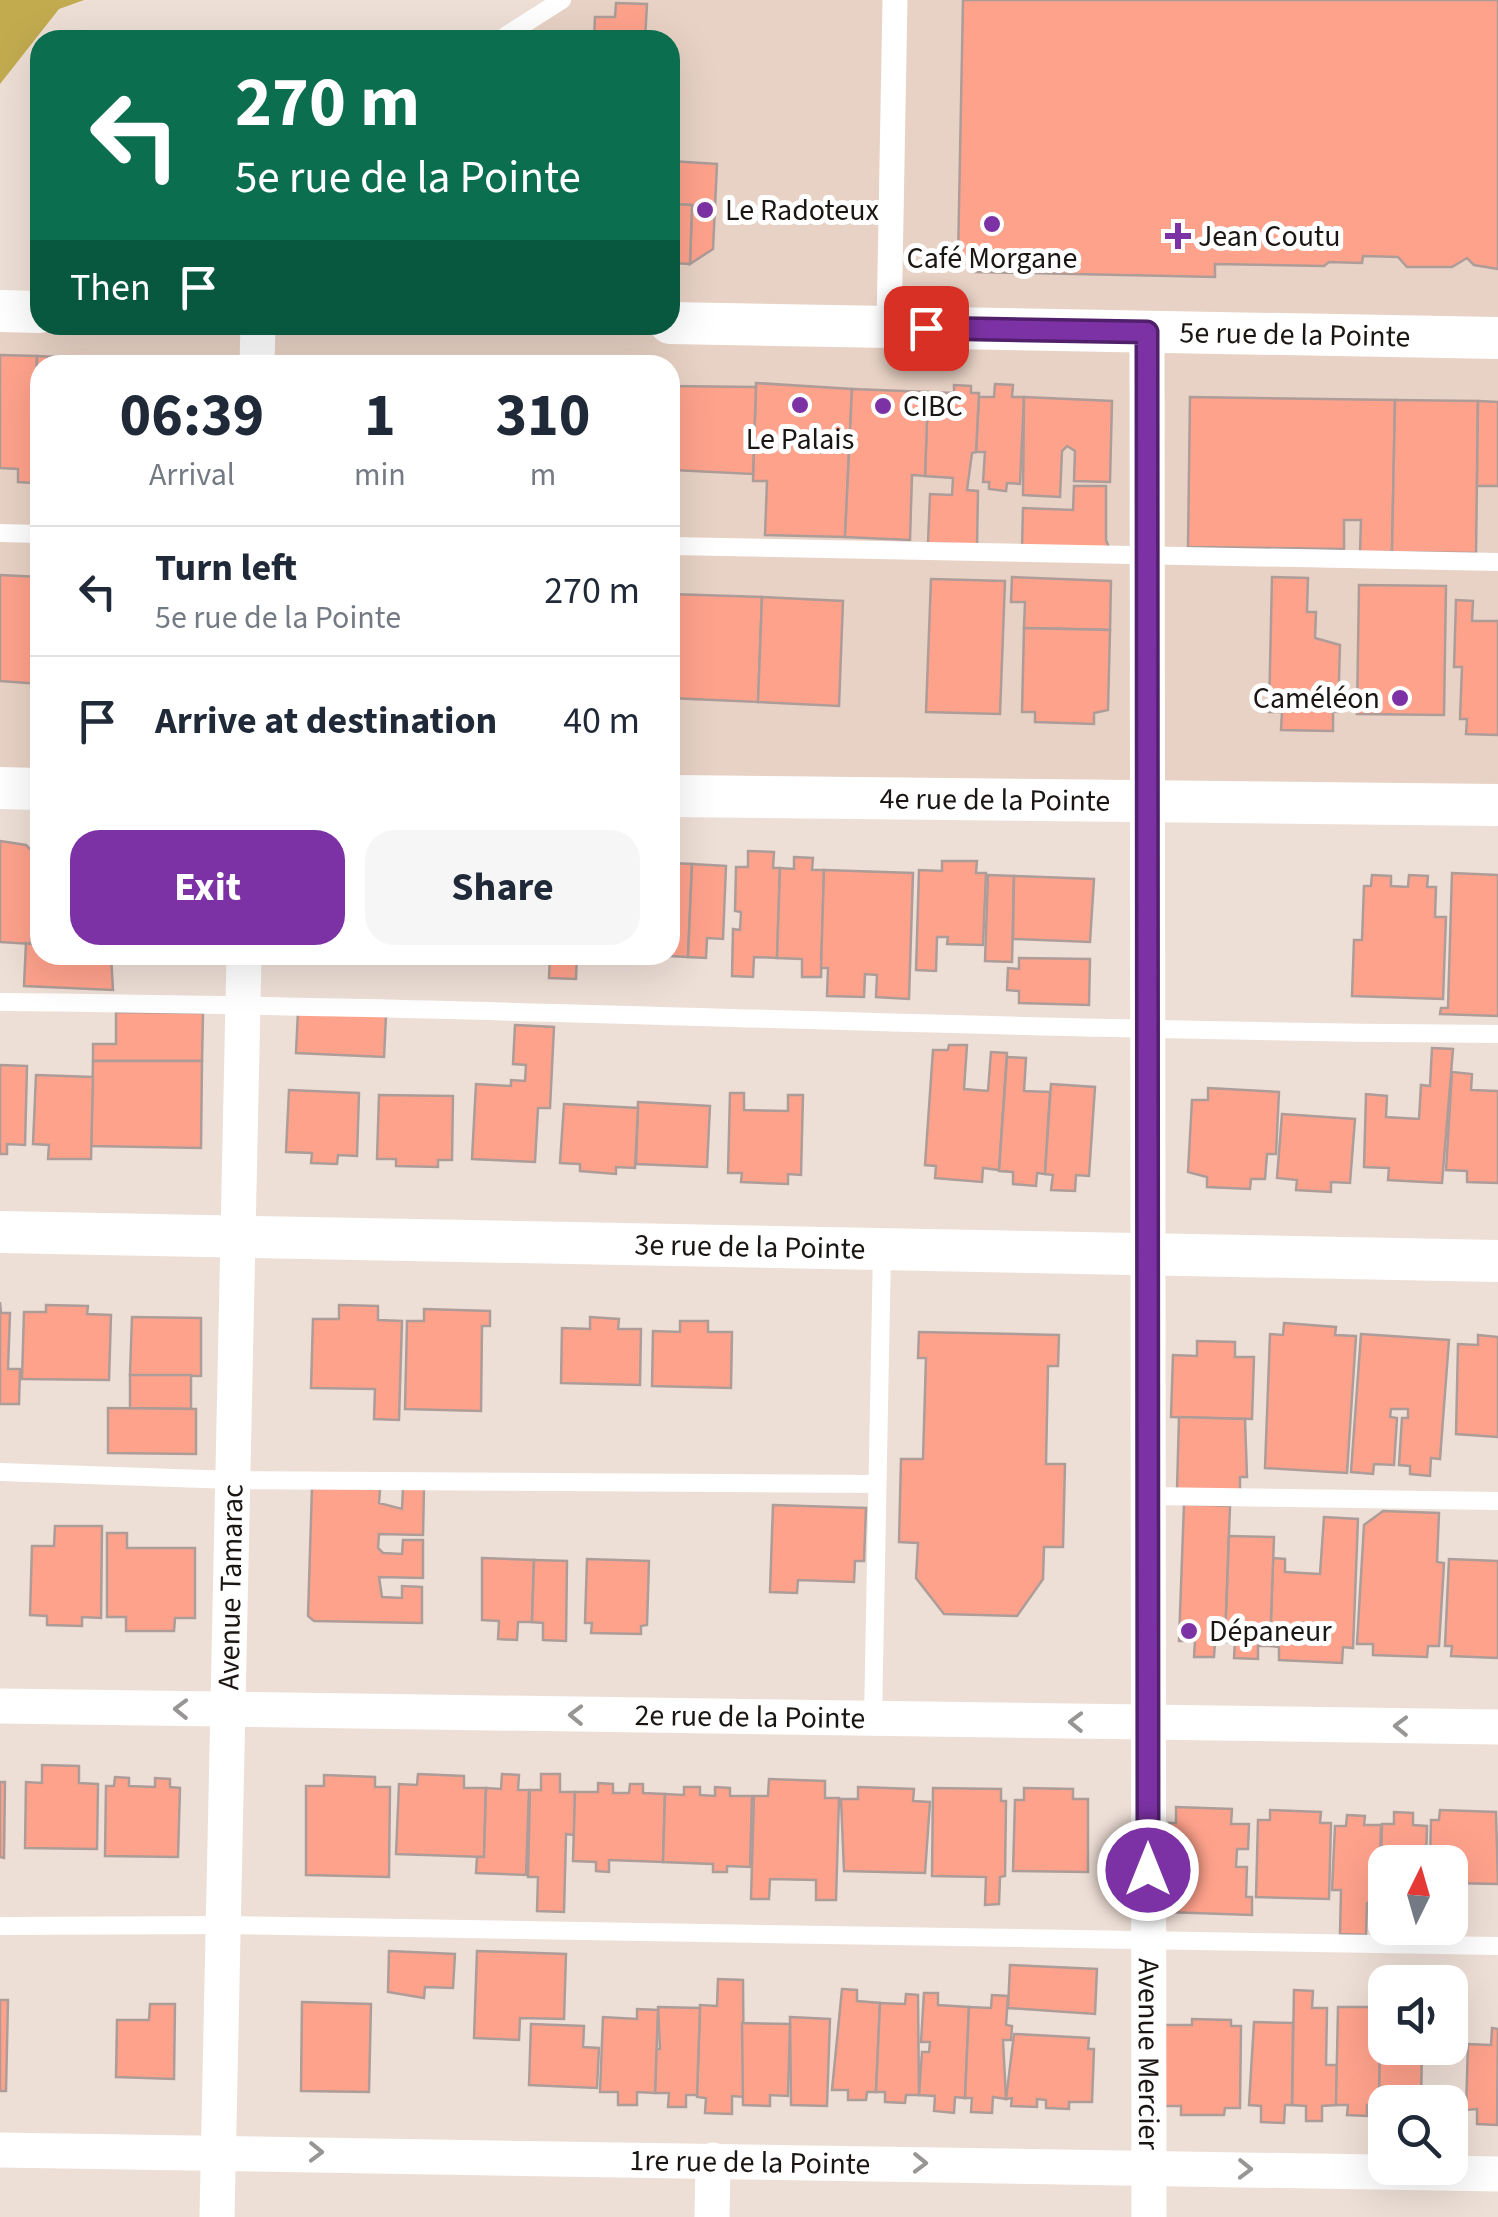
<!DOCTYPE html>
<html lang="en">
<head>
<meta charset="utf-8">
<style>
  body { margin:0; font-family:"Source Sans 3",sans-serif; background:#f6f6f7; color:#1f2937; height:100vh; display:flex; flex-direction:column; font-size:38px; white-space:nowrap }
  * { box-sizing:border-box; margin:0 }
  p { font-size:32px; color:#747a83 }
  .icon { flex:none; width:55px; height:55px; fill:none; stroke:currentColor; stroke-width:2; stroke-linecap:round; stroke-linejoin:round }
  .map { position:relative; flex:1; overflow:hidden }
  .side { position:absolute; left:30px; top:355px; width:650px; height:610px; display:flex; flex-direction:column; background:#fff; border-radius:30px; box-shadow:0 10px 40px #0002 }
  .side>* { flex:none }
  .banner { position:absolute; left:30px; top:30px; width:650px; height:305px; border-radius:30px; box-shadow:0 10px 40px #0002; background:#0b6e4f; color:#fff; overflow:hidden }
  .needle { width:65px; rotate:5deg }
  .controls { position:absolute; left:1368px; top:1845px; display:grid; gap:20px }
  .controls a { display:grid; place-items:center; width:100px; height:100px; border-radius:20px; background:#fff; box-shadow:0 10px 40px #0002; font-size:50px }
  .pin { position:absolute; display:grid; place-items:center; width:85px; height:85px; color:#fff; margin:-42px; border-radius:20px; box-shadow:0 5px 15px #0006 }
  .me { position:absolute; width:110px; margin:-55px; rotate:0deg; stroke-linejoin:round; filter:drop-shadow(0 0 8px #0008) }
  .turn { display:flex; align-items:center; gap:35px; height:210px; padding:0 40px; font-size:45px }
  .turn .icon { width:130px; height:130px; stroke-width:2.5 }
  .turn b { display:block; font-size:70px; line-height:85px }
  .then { display:flex; align-items:center; height:95px; padding:0 40px; background:#0003; gap:20px; font-size:38px }
  .eta { display:flex; justify-content:space-evenly; align-items:center; height:170px; text-align:center }
  .eta b { font-size:60px; font-weight:700; line-height:70px }
  .button { display:flex; gap:20px; margin-top:auto; padding:20px 40px }
  .button a { flex:1; height:115px; border-radius:30px; background:#7c32a4; color:#fff; font-size:40px; font-weight:700; line-height:115px; text-align:center }
  .button a+a { background:#f6f6f7; color:#1f2937 }
  ul { padding:0; list-style:none }
  li { display:flex; align-items:center; gap:30px; height:130px; padding:0 40px; border-top:2px solid #e0e1e3 }
  li div { flex:1 }
  li b { display:block; font-size:38px }
  li em { font-style:normal }
  .map>svg:first-child { display:block }
</style>
</head>
<body>
<div class="map">
<svg width="1498" height="2217" viewBox="0 0 1498 2217">
  <rect width="100%" height="100%" fill="#eedfd6"/>
  <path fill="#e8d2c5" d="M547,0H1498V785L670,775V365H40V769L0,768V326L670,325V40H481Z"/>
  <path fill="#c2ab4f" d="M0,0H84L59,9L0,84Z"/>
  <g fill="#ffa28c" stroke="#ad9c98" stroke-width="2.5">
    <path d="M963,0H1498V269L1474,265L1467,258L1452,267H1407L1398,257L1363,256L1362,263L1329,262L1324,266L1215,264V277L975,272V261L958,260Z"/>
    <path d="M616,3L647,4L645,40H594L595,17H615Z"/>
    <path d="M670,161L717,164L713,249L690,264L692,205L670,204Z"/>
    <path d="M670,204L692,205L690,264L670,263Z"/>
    <path d="M0,355L37,356L34,483L18,482V469L0,468Z"/>
    <path d="M37,356L81,358V365H40V492H34Z"/>
    <path d="M756,383L852,389L845,537L765,535L767,481H753Z"/>
    <path d="M995,384L1013,385L1012,397H1024L1020,484L1007,483L1006,491L989,489V482H983L985,452H976L979,397H994Z"/>
    <path d="M954,385L971,386V393H979L976,452L972,453L967,490L978,491L977,545L928,543L930,494L952,495L953,478L925,476L928,392L954,393Z"/>
    <path d="M670,386L756,387L753,474L673,470L670,531Z"/>
    <path d="M852,389L928,392L925,476L912,475L910,540L845,537Z"/>
    <path d="M1024,397L1112,401L1110,482L1074,481L1075,451L1067,446L1062,451L1060,497L1023,495Z"/>
    <path d="M1190,397L1395,400L1392,552H1360L1361,520H1344V549L1188,547Z"/>
    <path d="M1395,400L1478,401L1476,553L1392,552Z"/>
    <path d="M1478,401L1498,402V486H1477Z"/>
    <path d="M1074,486H1106V540L1111,553L1022,549L1023,508L1073,510Z"/>
    <path d="M0,575L40,577V684L0,681Z"/>
    <path d="M1012,577L1111,581L1110,630L1024,628L1025,602H1011Z"/>
    <path d="M1272,577L1308,578L1307,612H1316L1315,638L1340,645L1338,712L1333,711V731L1281,730L1282,712H1269Z"/>
    <path d="M931,579L1005,581L1000,714L926,712Z"/>
    <path d="M1359,585L1446,586L1444,715L1357,714Z"/>
    <path d="M670,594L762,597L758,702L670,698Z"/>
    <path d="M762,597L843,601L839,706L758,702Z"/>
    <path d="M1456,600L1473,601L1472,621H1498V735L1466,734L1467,719H1460L1462,667H1454Z"/>
    <path d="M1024,628L1110,630L1108,710L1094,713V724L1035,722V712H1022Z"/>
    <path d="M0,841L26,845L34,853L31,944L0,942Z"/>
    <path d="M748,851L774,852L773,868H780L777,958L754,957L753,977L732,976L733,929L740,930L741,912L735,911L736,867H748Z"/>
    <path d="M34,853H40V955H111L113,990L24,986L26,943L31,944Z"/>
    <path d="M794,857L813,858L812,870H824L821,977H802V959L777,958L780,868L794,869Z"/>
    <path d="M942,861H977L976,873H986L983,945L947,944L948,937H937L936,971L916,970L919,870L942,871Z"/>
    <path d="M670,863L692,864L688,957L668,956Z"/>
    <path d="M692,864L726,866L723,939L707,938L706,958L688,957Z"/>
    <path d="M824,870L913,873L909,999L876,997L877,975L865,974L864,997L827,996L828,968H821Z"/>
    <path d="M1452,873L1498,875V1016L1440,1014L1441,1008H1448Z"/>
    <path d="M988,875L1014,876L1012,962L985,961Z"/>
    <path d="M1372,875L1391,876V886L1408,887L1409,875L1428,876L1427,887H1436L1435,917H1446L1443,999L1352,996L1354,940H1362L1364,886H1371Z"/>
    <path d="M1014,876L1094,879L1090,942L1013,939Z"/>
    <path d="M550,955H577L576,979L549,978Z"/>
    <path d="M1019,958L1090,959L1089,1005L1019,1003V991L1007,990L1008,968L1019,969Z"/>
    <path d="M298,1011L386,1015L384,1057L296,1053Z"/>
    <path d="M116,1012L203,1013L202,1061H93V1044H116Z"/>
    <path d="M515,1025L554,1027L550,1108H538L535,1162L472,1159L476,1084L511,1086V1080L525,1081L526,1065L513,1064Z"/>
    <path d="M949,1045H967L964,1089L988,1091L991,1052L1007,1053L999,1170L983,1168L982,1182L935,1178L936,1166L925,1165L933,1050H948Z"/>
    <path d="M1432,1048L1453,1049L1442,1183L1388,1180L1389,1168L1364,1167L1366,1094L1387,1096L1386,1117L1419,1119L1421,1085L1430,1086Z"/>
    <path d="M1007,1057L1026,1058L1024,1091L1050,1092L1045,1174L1037,1173L1036,1186L1013,1184V1172L999,1171Z"/>
    <path d="M93,1061H202L201,1148L91,1146Z"/>
    <path d="M0,1065L27,1066L25,1145L7,1144V1154H0Z"/>
    <path d="M1452,1072L1472,1074L1471,1090L1498,1091V1183L1467,1182V1171L1446,1170Z"/>
    <path d="M36,1075L93,1077L91,1159H48L49,1145L33,1144Z"/>
    <path d="M1051,1084L1095,1087L1089,1176L1076,1175L1075,1191L1051,1190L1053,1175L1045,1174Z"/>
    <path d="M1208,1088L1279,1092L1276,1154H1267L1265,1179H1251L1250,1189L1207,1187V1177L1188,1172L1192,1100H1208Z"/>
    <path d="M289,1090L359,1093L357,1156L338,1155L337,1164L311,1163L312,1153L286,1152Z"/>
    <path d="M730,1093H744V1110L788,1111V1095H803L801,1175L788,1174V1184L741,1182L742,1173H728Z"/>
    <path d="M379,1095L453,1096L452,1160H438V1167L396,1166V1159H377Z"/>
    <path d="M638,1102L710,1106L707,1167L636,1164Z"/>
    <path d="M564,1104L638,1108L635,1168L616,1167V1174L580,1171V1164L560,1163Z"/>
    <path d="M1282,1114L1355,1119L1350,1183L1331,1182V1192L1296,1190L1297,1180L1277,1178Z"/>
    <path d="M0,1302L1,1313H10L8,1369H20L19,1404H0Z"/>
    <path d="M46,1305L88,1306L87,1314L111,1315L109,1380L22,1379L24,1312H46Z"/>
    <path d="M339,1305L378,1306V1320L402,1321L399,1420L374,1419L375,1389L311,1388L313,1319H339Z"/>
    <path d="M424,1309L490,1311V1326H482L481,1411L405,1409L407,1321H424Z"/>
    <path d="M132,1317L201,1318V1376L130,1375Z"/>
    <path d="M590,1317L619,1319L618,1329H641L640,1385L561,1383L562,1328L590,1329Z"/>
    <path d="M680,1321H708V1332H732L731,1388L652,1386L653,1331L680,1332Z"/>
    <path d="M1284,1323L1336,1327L1335,1335L1356,1336L1347,1473L1265,1468L1270,1334L1283,1335Z"/>
    <path d="M919,1332L1059,1335L1058,1366H1048L1046,1464H1065L1063,1547H1044L1043,1579L1017,1616L944,1614L916,1578L918,1543L899,1542L901,1459H923L926,1358H918Z"/>
    <path d="M1361,1334L1449,1340L1440,1459L1431,1458L1430,1476L1410,1474V1466L1399,1465L1402,1418H1408V1409H1391L1390,1417L1397,1418L1394,1465L1374,1464L1373,1474L1351,1472Z"/>
    <path d="M1478,1335L1498,1337V1437L1456,1434L1458,1344L1478,1345Z"/>
    <path d="M1197,1341L1235,1342V1357H1254L1252,1419L1171,1417L1173,1355L1197,1356Z"/>
    <path d="M130,1375H191V1409L130,1408Z"/>
    <path d="M108,1408L196,1409V1454L108,1453Z"/>
    <path d="M1179,1417L1245,1419L1247,1477H1240V1491L1177,1490Z"/>
    <path d="M312,1487L380,1489L379,1503L402,1509L403,1488H424L423,1535L379,1534L378,1548L383,1553L402,1554L403,1540H423V1578L379,1577L382,1597L402,1598V1586L422,1587V1623L314,1621L308,1616Z"/>
    <path d="M1184,1504L1230,1506L1225,1642H1215L1214,1657H1194L1195,1641H1179Z"/>
    <path d="M773,1505L866,1508L864,1561H855L854,1582L798,1580L797,1593L770,1592Z"/>
    <path d="M1383,1511L1439,1513L1437,1562L1444,1563L1439,1646H1428L1427,1657L1373,1655V1644H1357L1364,1525Z"/>
    <path d="M1324,1517L1358,1519L1353,1648L1343,1647L1342,1663L1279,1660V1647L1270,1646L1273,1558L1285,1559V1572L1320,1574Z"/>
    <path d="M55,1526H102L101,1618L82,1617V1626L47,1625V1616L30,1615L32,1546H54Z"/>
    <path d="M107,1533H127V1548H195V1618H175L174,1631H126V1617H107Z"/>
    <path d="M1229,1536L1274,1537L1270,1646H1258V1659L1234,1658L1235,1642H1225Z"/>
    <path d="M482,1558L534,1560L532,1622H518L517,1640L498,1639L499,1621L482,1620Z"/>
    <path d="M587,1559L649,1561L647,1625L641,1626V1634L591,1633L592,1623H585Z"/>
    <path d="M1449,1559L1498,1561V1658L1451,1656L1452,1646H1445Z"/>
    <path d="M534,1560L567,1561L566,1641L543,1640V1623L532,1622Z"/>
    <path d="M42,1765L79,1766V1783L98,1784L97,1849L25,1848L26,1782L42,1783Z"/>
    <path d="M418,1774L464,1776V1788H486L484,1857L396,1854L399,1784L417,1785Z"/>
    <path d="M502,1774L519,1775L518,1790H529L526,1875L476,1873L477,1857H484L486,1788L501,1789Z"/>
    <path d="M541,1774H560V1792H575L574,1835L566,1834L564,1912L537,1911L538,1877H528L530,1790H541Z"/>
    <path d="M324,1775L375,1777V1787H390L389,1877L306,1875V1786H324Z"/>
    <path d="M115,1777L129,1778V1786L155,1787V1778L170,1779V1787L180,1788L178,1857L105,1856L106,1786H114Z"/>
    <path d="M769,1779L825,1781V1798H839L836,1900H816V1880L770,1879L769,1899H751L754,1796H768Z"/>
    <path d="M0,1782H5L4,1858L0,1857Z"/>
    <path d="M598,1783L613,1784V1793H629L630,1784H643V1793L665,1794L663,1862L609,1860V1872L596,1871V1862L573,1861L575,1792H598Z"/>
    <path d="M684,1787H700V1795L715,1796V1787L730,1788V1796H752L750,1867L727,1866V1872H713V1864L663,1862L665,1794L684,1795Z"/>
    <path d="M858,1787L914,1789L913,1801L930,1802L925,1873L844,1871L841,1799H858Z"/>
    <path d="M933,1788L1001,1789V1801H1006L1005,1876L1000,1877L999,1904L985,1905L986,1877L932,1876Z"/>
    <path d="M1024,1788L1073,1789V1799H1088V1872L1013,1871L1015,1800H1024Z"/>
    <path d="M1176,1807L1232,1809L1231,1824H1249L1248,1849H1237L1236,1867H1247L1246,1897H1252V1915L1166,1912L1169,1823H1176Z"/>
    <path d="M1270,1810L1321,1812L1320,1823H1331L1329,1899L1256,1897L1258,1820H1270Z"/>
    <path d="M1440,1810L1496,1812L1498,1884L1450,1883V1862H1430L1431,1820H1439Z"/>
    <path d="M1394,1812L1413,1813V1825L1427,1826L1426,1862H1385V1893H1380L1382,1824H1394Z"/>
    <path d="M1347,1815L1365,1816L1364,1825H1381L1379,1903H1367L1366,1935L1340,1934L1341,1890H1332L1335,1826H1346Z"/>
    <path d="M389,1951L455,1954L453,1988L425,1987L424,1998L388,1992Z"/>
    <path d="M477,1951L566,1954L564,2019L520,2018L519,2040L474,2038Z"/>
    <path d="M1010,1965L1097,1969L1095,2014L1008,2008Z"/>
    <path d="M718,1979L743,1980L744,2097L732,2096V2114L705,2113L706,2098L697,2097L700,2005L717,2006Z"/>
    <path d="M842,1989L857,1990V2001L880,2003L876,2092H867L866,2100H848V2090H832Z"/>
    <path d="M1294,1990L1313,1991L1312,2008H1327L1326,2065H1337L1336,2105L1322,2106V2121H1306V2106L1292,2105Z"/>
    <path d="M924,1993H938V2005L969,2007L965,2098L955,2097L954,2113L934,2111L935,2096L919,2095L922,2052H929L930,2042H921Z"/>
    <path d="M906,1994L918,1995L919,2095H906L905,2103L885,2102V2092H876L880,2003L905,2004Z"/>
    <path d="M992,1995L1008,1996L1006,2025L1012,2026L1011,2040H1003L1006,2099L993,2097L992,2113L971,2112L972,2098H965L969,2007L991,2008Z"/>
    <path d="M0,2000H8L6,2091H0Z"/>
    <path d="M302,2002L371,2004L369,2092L301,2091Z"/>
    <path d="M150,2004H175L174,2079L116,2077L117,2020H149Z"/>
    <path d="M658,2007L700,2008L697,2095H686V2107H668L669,2093H655L656,2049H660Z"/>
    <path d="M1338,2007H1381L1379,2105H1367V2116L1347,2115L1348,2105H1336Z"/>
    <path d="M637,2009L658,2010L655,2093L637,2092V2105H618V2092H600L603,2017L637,2019Z"/>
    <path d="M790,2017L830,2019L827,2106L791,2105Z"/>
    <path d="M1192,2019L1231,2020V2026H1241L1240,2108H1225L1224,2115H1181V2106H1159L1165,2025H1192Z"/>
    <path d="M1254,2022L1293,2023L1292,2105H1285L1284,2123L1261,2122V2106L1249,2105Z"/>
    <path d="M742,2023L790,2024L788,2096L770,2095V2106L743,2105Z"/>
    <path d="M531,2024L584,2026L583,2047L599,2048L597,2088L529,2085Z"/>
    <path d="M1492,2028L1498,2029L1497,2125L1477,2124V2109L1466,2110L1468,2044L1491,2045Z"/>
    <path d="M1014,2034L1089,2038L1088,2049H1094L1092,2102H1069V2109L1046,2108V2100L1037,2099V2107L1011,2106L1012,2098L1006,2099Z"/>
    <path d="M1380,2036H1385V2048H1422L1421,2102L1379,2105Z"/>
  </g>
  <g fill="none" stroke-linecap="round" stroke-linejoin="round">
    <g stroke="#fff" stroke-width="18">
      <path d="M499,40L562,0"/>
      <path d="M0,533L40,534"/>
      <path d="M670,546L1498,562"/>
      <path d="M0,1002C500,1006 998,1031 1498,1034"/>
      <path d="M0,1472L233,1480L877,1484"/>
      <path d="M1148,1496L1498,1501"/>
      <path d="M873,1719L882,1250"/>
      <path d="M0,1926L223,1925L1498,1946"/>
    </g>
    <path stroke="#fff" stroke-width="25" d="M889,327L895,0"/>
    <g stroke="#fff" stroke-width="35">
      <path id="s1" d="M1147,332L1149,2217"/>
      <path d="M257,365L258,325"/>
      <path id="s2" d="M0,1706L1498,1727"/>
      <path id="s3" d="M0,2150L1498,2174"/>
      <path id="s4" d="M217,2217L244,955"/>
      <path d="M712,2217L713,2160"/>
    </g>
    <g stroke="#fff" stroke-width="42">
      <path d="M0,311L40,312"/>
      <path id="s5" d="M670,323L1498,338"/>
      <path d="M0,788L40,789"/>
      <path id="s6" d="M670,796L1498,805"/>
      <path id="s7" d="M0,1232L1498,1261"/>
    </g>
  </g>
  <defs><path id="oneway-chevron" d="M-2-3.5L2.5 0L-2 3.5" fill="none" stroke-width="1.6" stroke-linecap="round" stroke-linejoin="round" transform="scale(2.5)"/></defs>
  <g stroke="#989695">
    <use href="#oneway-chevron" transform="translate(181 1709) rotate(-179)"/>
    <use href="#oneway-chevron" transform="translate(576 1715) rotate(-179)"/>
    <use href="#oneway-chevron" transform="translate(1076 1722) rotate(-179)"/>
    <use href="#oneway-chevron" transform="translate(1401 1726) rotate(-179)"/>
    <use href="#oneway-chevron" transform="translate(316 2152) rotate(1)"/>
    <use href="#oneway-chevron" transform="translate(920 2163) rotate(1)"/>
    <use href="#oneway-chevron" transform="translate(1245 2169) rotate(1)"/>
  </g>
  <g fill="none" stroke-linecap="round" stroke-linejoin="round">
    <defs>
      <path id="route" d="M926,328L1147,332L1148,1870"/>
    </defs>
    <use href="#route" stroke="#51206b" stroke-width="25"/>
    <use href="#route" stroke="#7c32a4" stroke-width="18"/>
  </g>
  <g fill="#7c32a4" stroke="#fff" stroke-width="4">
    <circle cx="705" cy="210" r="10"/>
    <circle cx="992" cy="224" r="10"/>
    <path d="M1173 221h10v10h10v10h-10v10h-10v-10h-10v-10h10z"/>
    <circle cx="800" cy="405" r="10"/>
    <circle cx="883" cy="406" r="10"/>
    <circle cx="1400" cy="698" r="10"/>
    <circle cx="1189" cy="1631" r="10"/>
  </g>
  <g text-anchor="middle" stroke-width="10" stroke-linejoin="round" paint-order="stroke">
    <g font-size="30" fill="#1b1613" stroke="#fff" text-anchor="start">
      <text x="725" y="220">Le Radoteux</text>
      <text x="1198" y="246">Jean Coutu</text>
      <text x="992" y="268" text-anchor="middle">Café Morgane</text>
      <text x="903" y="416">CIBC</text>
      <text x="800" y="449" text-anchor="middle">Le Palais</text>
      <text x="1380" y="708" text-anchor="end">Caméléon</text>
      <text x="1209" y="1641">Dépaneur</text>
    </g>
    <g font-size="30" fill="#1b1613" stroke="#fff">
      <text dy="10" stroke="none"><textPath href="#s5" startOffset="625">5e rue de la Pointe</textPath></text>
      <text dy="10" stroke="none"><textPath href="#s6" startOffset="325">4e rue de la Pointe</textPath></text>
      <text dy="10" stroke="none"><textPath href="#s7" startOffset="750">3e rue de la Pointe</textPath></text>
      <text dy="10" stroke="none"><textPath href="#s4" startOffset="630">Avenue Tamarac</textPath></text>
      <text dy="10" stroke="none"><textPath href="#s2" startOffset="750">2e rue de la Pointe</textPath></text>
      <text dy="10" stroke="none"><textPath href="#s1" startOffset="1722">Avenue Mercier</textPath></text>
      <text dy="10" stroke="none"><textPath href="#s3" startOffset="750">1re rue de la Pointe</textPath></text>
    </g>
  </g>
</svg>
<div class="controls">
<a><svg class="needle" viewBox="-14 -14 28 28"><path d="M0-13l5 13h-10z" fill="#e53935"/><path d="M0 13l5-13h-10z" fill="#747a83"/></svg></a>
<a><svg class="icon" aria-label="sound" viewBox="0 0 24 24"><path d="M4 9h4l5-4v14l-5-4H4zM17 9q2 3 0 6"/></svg></a>
<a><svg class="icon" aria-label="search" viewBox="0 0 24 24"><circle cx="10" cy="10" r="6"/><path d="M15 15l6 6"/></svg></a>
</div>
<div class="pin" style="left:926px;top:328px;background:#d93025"><svg class="icon" aria-label="arrive" viewBox="0 0 24 24"><path d="M6 21V4h12l-3 4 3 4H6"/></svg></div>
<svg class="me" style="left:1148px;top:1870px" viewBox="-20 -20 40 40"><circle r="17" fill="#7c32a4" stroke="#fff" stroke-width="3"/><path d="M0-11L8 9 0 5-8 9z" fill="#fff"/></svg>
<div class="banner">
<div class="turn"><svg class="icon" aria-label="left" viewBox="0 0 24 24"><path d="M17 20v-9H6M10 6l-5 5 5 5"/></svg><div><b>270 m</b>5e rue de la Pointe</div></div>
<div class="then">Then<svg class="icon" aria-label="arrive" viewBox="0 0 24 24"><path d="M6 21V4h12l-3 4 3 4H6"/></svg></div>
</div>
<section class="side">
<div class="eta">
<div><b>06:39</b><p>Arrival</p></div>
<div><b>1</b><p>min</p></div>
<div><b>310</b><p>m</p></div>
</div>
<ul>
<li><svg class="icon" aria-label="left" viewBox="0 0 24 24"><path d="M17 20v-9H6M10 6l-5 5 5 5"/></svg><div><b>Turn left</b><p>5e rue de la Pointe</p></div><em>270 m</em></li>
<li><svg class="icon" aria-label="arrive" viewBox="0 0 24 24"><path d="M6 21V4h12l-3 4 3 4H6"/></svg><div><b>Arrive at destination</b></div><em>40 m</em></li>
</ul>
<div class="button"><a>Exit</a><a>Share</a></div>
</section>
</div>
</body>
</html>
